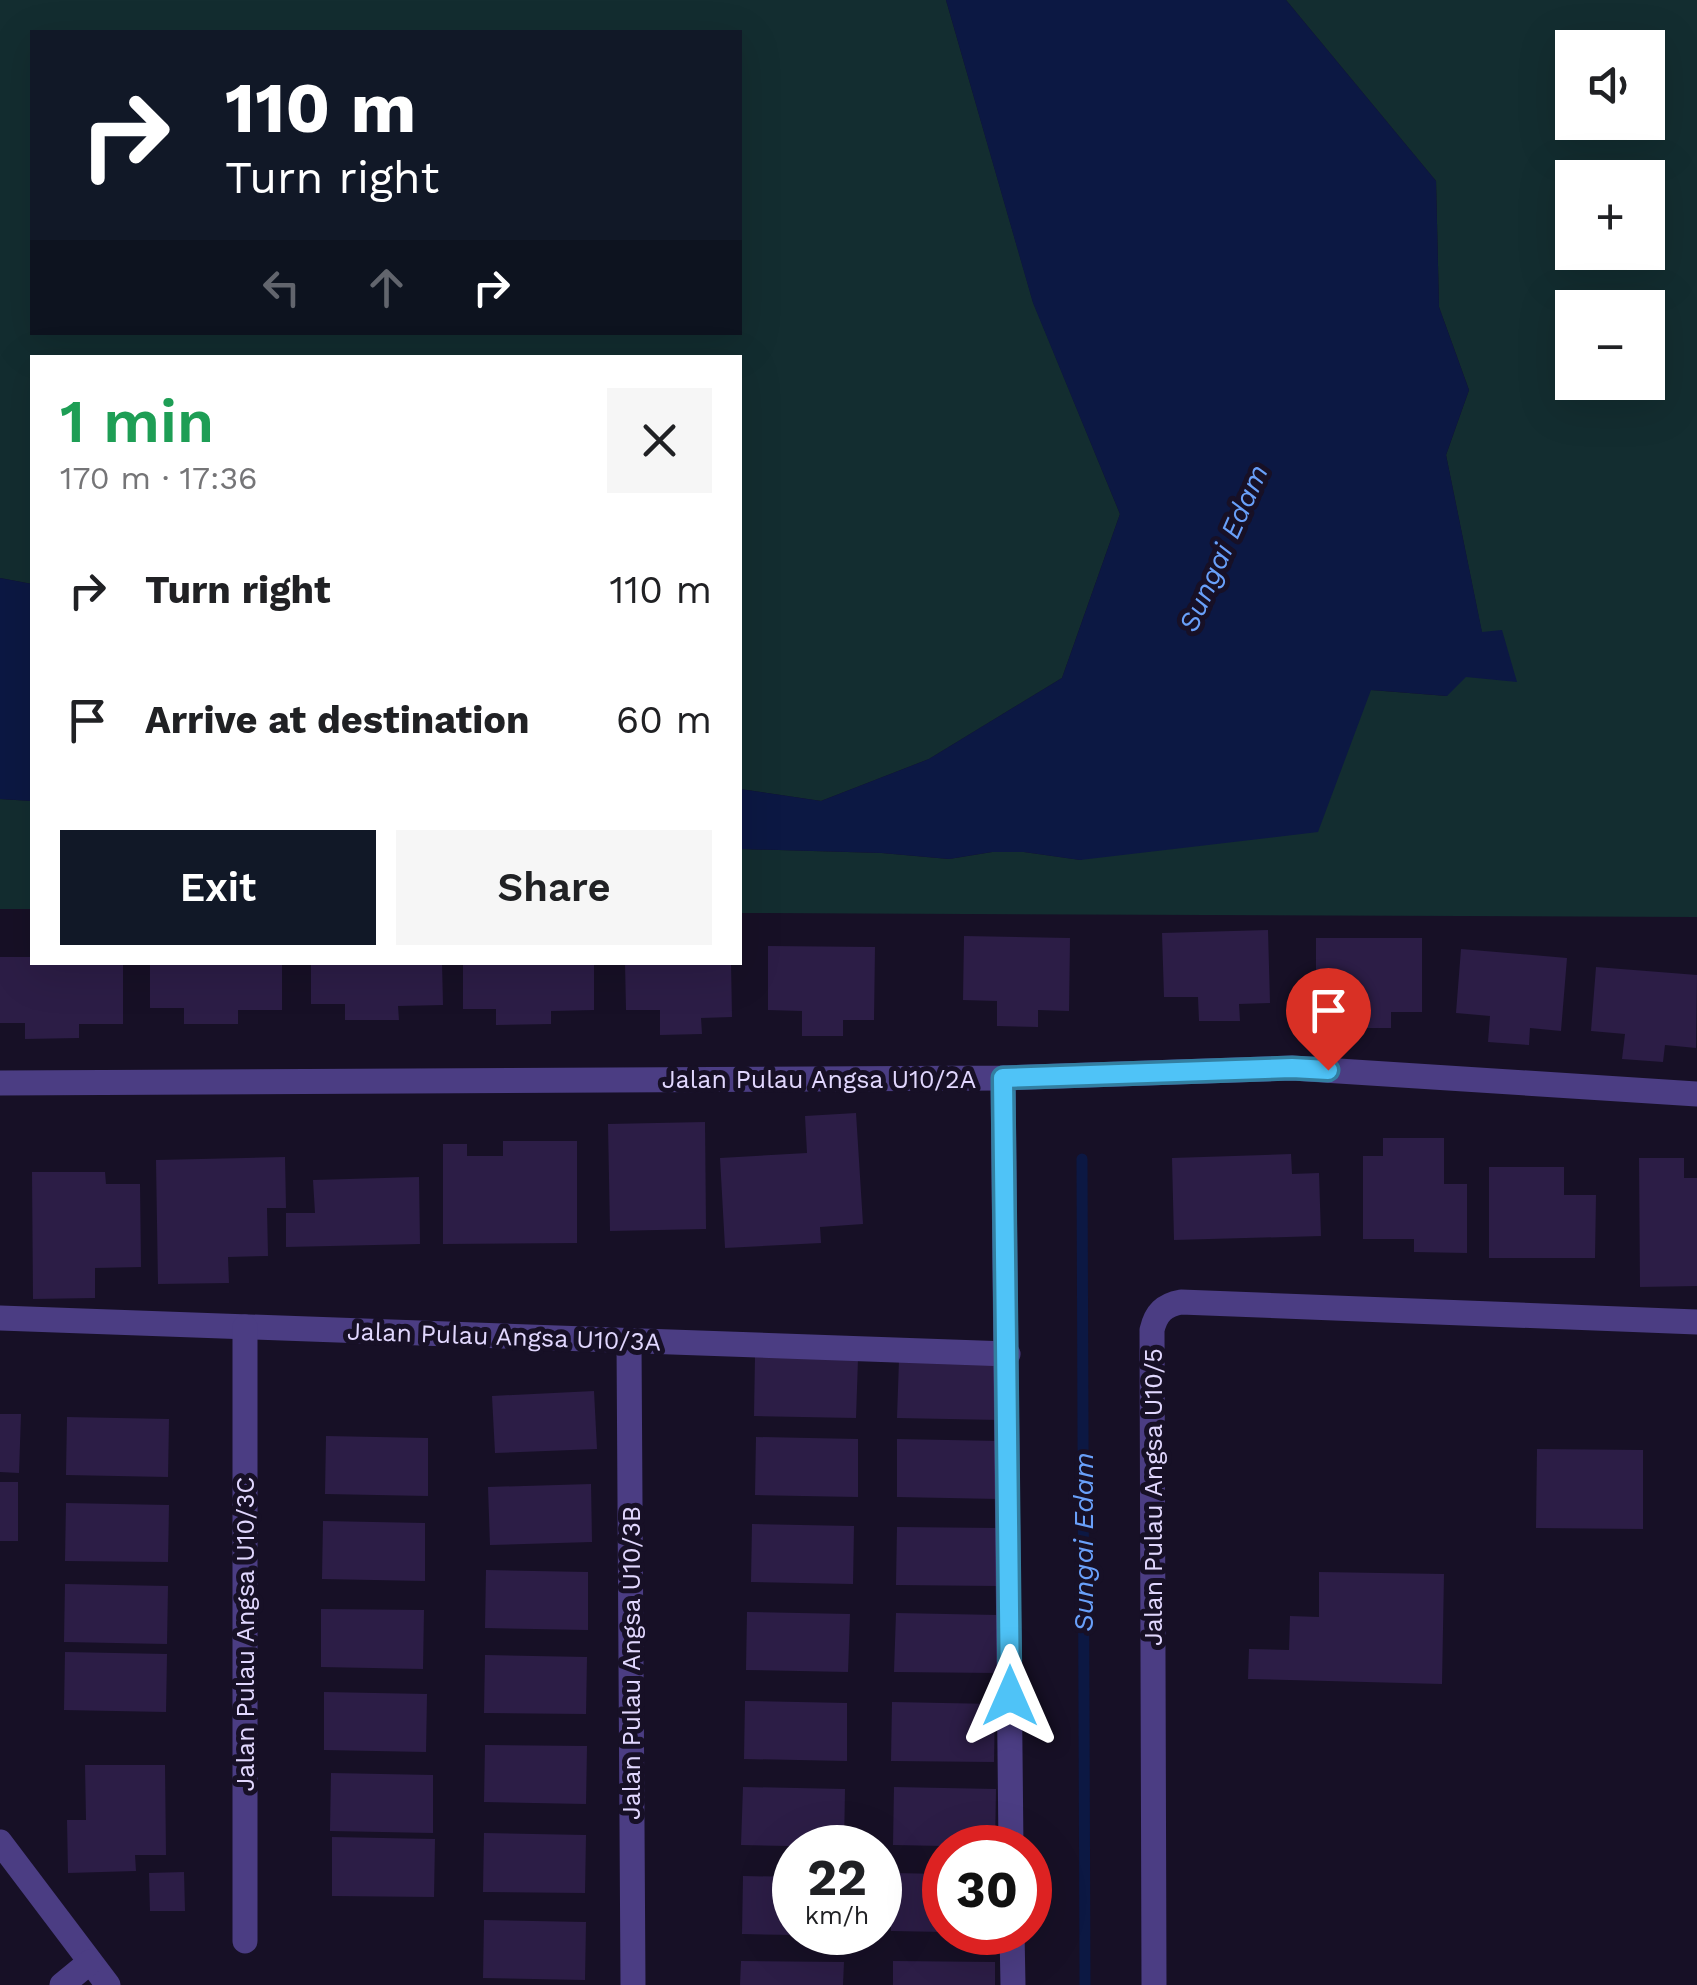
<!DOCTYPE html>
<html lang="en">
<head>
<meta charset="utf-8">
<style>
  body { margin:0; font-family:"Work Sans",sans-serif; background:#f6f6f6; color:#202124; height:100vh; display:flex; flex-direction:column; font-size:38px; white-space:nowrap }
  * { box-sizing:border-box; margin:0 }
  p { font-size:32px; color:#757577 }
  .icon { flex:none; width:55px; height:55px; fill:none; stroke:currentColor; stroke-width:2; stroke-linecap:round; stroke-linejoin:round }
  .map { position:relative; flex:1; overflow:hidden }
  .details { position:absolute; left:30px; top:355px; width:712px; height:610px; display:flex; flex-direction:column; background:#fff; border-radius:0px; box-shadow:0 10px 40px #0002 }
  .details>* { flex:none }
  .top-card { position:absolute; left:30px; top:30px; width:712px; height:305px; border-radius:0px; box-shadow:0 10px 40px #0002; background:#111827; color:#fff; overflow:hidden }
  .controls { position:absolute; left:1555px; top:30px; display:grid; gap:20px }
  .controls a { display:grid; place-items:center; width:110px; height:110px; border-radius:0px; background:#fff; box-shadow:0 10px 40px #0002; font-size:50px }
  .speed { position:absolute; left:772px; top:1825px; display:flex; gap:20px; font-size:50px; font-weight:700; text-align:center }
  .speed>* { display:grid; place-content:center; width:130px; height:130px; border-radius:50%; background:#fff; box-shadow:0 10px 40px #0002; line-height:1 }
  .speed small { font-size:25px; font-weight:400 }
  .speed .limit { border:15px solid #d22; background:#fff; color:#111 }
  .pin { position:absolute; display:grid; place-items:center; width:85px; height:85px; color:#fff; margin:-102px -42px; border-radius:50% 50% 50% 0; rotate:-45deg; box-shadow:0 0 10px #0007 }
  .pin .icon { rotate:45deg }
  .me { position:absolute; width:110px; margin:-55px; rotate:0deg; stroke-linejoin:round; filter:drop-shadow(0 0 8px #0008) }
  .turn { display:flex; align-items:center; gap:35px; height:210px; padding:0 30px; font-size:45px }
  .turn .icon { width:130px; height:130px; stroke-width:2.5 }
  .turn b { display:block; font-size:70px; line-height:85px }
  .lanes { display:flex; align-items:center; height:95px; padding:0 30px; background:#0003; justify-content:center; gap:50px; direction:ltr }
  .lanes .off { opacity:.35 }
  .round { display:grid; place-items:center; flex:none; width:105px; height:105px; border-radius:0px; background:#f6f6f6 }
  .head { display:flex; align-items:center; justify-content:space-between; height:170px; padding:0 30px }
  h1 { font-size:60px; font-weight:600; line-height:75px; color:#1e9e55 }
  .action { display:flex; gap:20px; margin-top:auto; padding:20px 30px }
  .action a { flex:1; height:115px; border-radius:0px; background:#111827; color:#fff; font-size:40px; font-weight:600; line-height:115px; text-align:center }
  .action a+a { background:#f6f6f6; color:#202124 }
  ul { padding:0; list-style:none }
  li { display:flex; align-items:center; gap:30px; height:130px; padding:0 30px }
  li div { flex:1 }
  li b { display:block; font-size:38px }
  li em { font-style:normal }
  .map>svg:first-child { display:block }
</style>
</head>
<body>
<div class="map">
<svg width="1697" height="1985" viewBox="0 0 1697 1985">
  <rect width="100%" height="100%" fill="#171026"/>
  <g fill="#132d30" fill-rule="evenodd">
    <path d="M0,0H946L1033,302L1120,514L1062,678L929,759L821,801L740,789V358H32V584L0,578ZM32,32H740V332H32Z"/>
    <path d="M1286,0H1697V917L740,913V849L882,853L949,859L992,852H1024L1081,860L1371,690L1447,696L1482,633L1446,455L1469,390L1439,307L1436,181ZM1572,48H1648V122H1572ZM1572,178H1648V252H1572ZM1572,308H1648V382H1572Z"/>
    <path d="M0,799L32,801V909H0Z"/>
  </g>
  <g fill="#0c1843">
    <path d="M946,0H1286L1436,181L1439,307L1469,390L1446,455L1482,632L1502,630L1517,682L1466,677L1447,696L1371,690L1318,832L1080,860L1024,852H992L949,859L882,853L740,849V789L821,801L929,759L1062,678L1120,514L1033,303Z"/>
    <path d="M0,578L32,584V801L0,799Z"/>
  </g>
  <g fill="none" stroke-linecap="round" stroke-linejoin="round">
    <path stroke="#0c1843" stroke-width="11" d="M1082,1159L1085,1985"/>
  </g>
  <g fill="#2c1d46">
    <path d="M1268,930L1270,1003L1239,1004L1240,1021H1199L1198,997H1164L1162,933Z"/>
    <path d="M964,936L1070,938L1069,1011L1038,1010V1027L997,1026V1001L963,1000Z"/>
    <path d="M1316,938H1422V1012H1391V1028H1350V1002H1316Z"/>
    <path d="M768,946L875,947L874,1020H843V1036H802V1011L768,1010Z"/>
    <path d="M1461,949L1567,958L1561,1031L1530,1028L1529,1045L1488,1042L1490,1016L1456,1013Z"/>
    <path d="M0,957H32V962H123V1024H79V1038L25,1039V1023H0Z"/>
    <path d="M150,962H282V1010H238V1024H184V1008H150Z"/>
    <path d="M311,962H442L443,1005L398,1006L399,1020H345V1004H311Z"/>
    <path d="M463,962H594V1010L551,1011V1024L496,1025V1009H463Z"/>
    <path d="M625,962H731L732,1017L701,1018L702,1034L660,1035V1010H626Z"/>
    <path d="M1596,967L1697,975L1696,1048L1665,1045L1663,1062L1622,1059L1625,1034L1591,1031Z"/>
    <path d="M856,1113L863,1224L820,1227L821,1243L725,1248L720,1158L807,1153L805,1116Z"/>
    <path d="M705,1122L706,1229L610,1231L608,1124Z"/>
    <path d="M1383,1138H1444V1184H1467V1253L1414,1252V1239H1363V1156H1383Z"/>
    <path d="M503,1141H577V1243L443,1244V1144H467V1156H503Z"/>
    <path d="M1291,1154L1292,1174L1319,1173L1321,1236L1174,1240L1172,1158Z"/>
    <path d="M285,1157L286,1208H267L268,1256L228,1257L229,1283L158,1284L156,1160Z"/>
    <path d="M1639,1158H1684V1178H1697V1286L1640,1287Z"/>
    <path d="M1489,1167H1564V1195H1596L1595,1258H1489Z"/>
    <path d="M32,1172H105L106,1184H140L141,1267L95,1268V1298L33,1299Z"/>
    <path d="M419,1177L420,1244L286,1247V1213H315L313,1180Z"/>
    <path d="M755,1357L858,1359L856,1418L754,1416Z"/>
    <path d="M899,1360L1001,1362L1000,1420L897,1418Z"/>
    <path d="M594,1391L597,1449L495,1453L492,1396Z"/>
    <path d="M0,1414H21L19,1473L0,1472Z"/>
    <path d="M67,1417L169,1419L168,1477L66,1475Z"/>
    <path d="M326,1436L428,1438V1496L325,1494Z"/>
    <path d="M756,1437L858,1439V1497L755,1495Z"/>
    <path d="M897,1439L1000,1441L999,1499L897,1497Z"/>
    <path d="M1537,1449L1643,1450V1529L1536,1528Z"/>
    <rect x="0" y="1482" width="18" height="59"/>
    <path d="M591,1484L592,1542L490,1545L488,1487Z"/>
    <path d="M66,1503L169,1505L168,1562L65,1561Z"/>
    <path d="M323,1521L425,1523V1581L322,1579Z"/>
    <path d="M752,1524L854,1526L853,1584L751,1582Z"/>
    <path d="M897,1527L1000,1528L998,1586L896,1585Z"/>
    <path d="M486,1570L588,1572V1630L485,1628Z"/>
    <path d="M1319,1572L1444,1574L1442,1684L1248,1679L1249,1649L1289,1650L1290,1616L1319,1617Z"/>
    <path d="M65,1584L168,1586L167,1644L64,1642Z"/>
    <path d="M321,1609L424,1610L423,1669L321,1667Z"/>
    <path d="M747,1612L850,1614L848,1672L746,1670Z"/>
    <path d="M896,1613L998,1615L997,1673L894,1672Z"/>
    <path d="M65,1652L167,1654L166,1712L64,1710Z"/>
    <path d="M485,1655L587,1657L586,1714L484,1713Z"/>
    <path d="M324,1692L427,1694L426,1752L324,1750Z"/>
    <path d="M745,1701L847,1703V1761L744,1759Z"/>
    <path d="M892,1702L995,1704L994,1762L891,1761Z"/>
    <path d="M485,1745L587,1746L586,1804L484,1802Z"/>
    <path d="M85,1765H165L166,1855H135L136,1871L68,1873L67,1820H86Z"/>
    <path d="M331,1773L433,1775V1833L330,1831Z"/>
    <path d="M743,1787L845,1789L844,1847L741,1845Z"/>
    <path d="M894,1787L996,1789L995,1847L893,1845Z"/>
    <path d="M484,1833L586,1835L585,1893L483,1892Z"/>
    <path d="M332,1837L435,1839L434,1897L332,1896Z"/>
    <path d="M184,1872L185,1911H150L149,1873Z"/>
    <path d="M891,1873L945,1874V1932L891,1931Z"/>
    <path d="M743,1876L795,1877V1935L742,1934Z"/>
    <path d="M484,1920L586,1922L585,1980L483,1978Z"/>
    <path d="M741,1961L844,1962L843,1985H740Z"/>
    <path d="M893,1961L995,1962V1985H893Z"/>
  </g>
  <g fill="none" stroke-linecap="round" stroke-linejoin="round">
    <g stroke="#4b3d83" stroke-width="25">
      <path d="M1003,1078L1011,1848"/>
      <path d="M0,1083L1003,1078L1292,1068L1697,1094"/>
      <path d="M0,1318L1008,1354"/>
      <path d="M245,1327V1941"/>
      <path d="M629,1341L633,1985"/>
      <path d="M0,1842L108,1985"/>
      <path d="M1012,1932L1013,1985"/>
      <path d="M62,1985L90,1962"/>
      <path d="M1154,1985L1152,1330C1156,1313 1164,1305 1181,1302L1697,1322"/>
    </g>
  </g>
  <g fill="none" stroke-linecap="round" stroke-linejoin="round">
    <defs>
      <path id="route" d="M1010,1696L1003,1078L1292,1068L1328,1070"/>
    </defs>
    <use href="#route" stroke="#337fa1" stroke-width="25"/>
    <use href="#route" stroke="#4fc3f7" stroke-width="18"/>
  </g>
  <g text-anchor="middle" stroke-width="10" stroke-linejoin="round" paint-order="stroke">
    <g font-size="25" fill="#e1d7fe" stroke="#171026">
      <text x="819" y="1088">Jalan Pulau Angsa U10/2A</text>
      <text transform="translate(504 1336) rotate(2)" y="9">Jalan Pulau Angsa U10/3A</text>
      <text transform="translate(1153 1497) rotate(-90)" y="9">Jalan Pulau Angsa U10/5</text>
      <text transform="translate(245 1634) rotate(-90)" y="9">Jalan Pulau Angsa U10/3C</text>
      <text transform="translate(631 1663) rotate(-90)" y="9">Jalan Pulau Angsa U10/3B</text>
    </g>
    <g font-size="28" font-style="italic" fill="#69a0fa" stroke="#171026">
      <text transform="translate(1223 548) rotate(-66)" y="10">Sungai Edam</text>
      <text transform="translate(1083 1542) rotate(-90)" y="10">Sungai Edam</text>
    </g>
  </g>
</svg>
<div class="controls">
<a><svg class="icon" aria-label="sound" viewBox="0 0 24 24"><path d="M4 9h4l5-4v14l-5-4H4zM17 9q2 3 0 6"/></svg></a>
<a>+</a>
<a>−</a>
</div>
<div class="speed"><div>22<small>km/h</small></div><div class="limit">30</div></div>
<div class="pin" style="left:1328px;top:1070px;background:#d93025"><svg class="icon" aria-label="arrive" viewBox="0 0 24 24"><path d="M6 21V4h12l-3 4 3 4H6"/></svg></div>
<svg class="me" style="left:1010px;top:1696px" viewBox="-20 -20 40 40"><path d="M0-17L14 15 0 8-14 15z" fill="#4fc3f7" stroke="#fff" stroke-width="4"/></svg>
<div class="top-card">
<div class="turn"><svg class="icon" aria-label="right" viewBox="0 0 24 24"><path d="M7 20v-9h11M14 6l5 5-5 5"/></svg><div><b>110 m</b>Turn right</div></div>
<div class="lanes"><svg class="icon off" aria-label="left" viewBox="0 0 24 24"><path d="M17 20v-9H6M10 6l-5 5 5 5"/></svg><svg class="icon off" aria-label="ahead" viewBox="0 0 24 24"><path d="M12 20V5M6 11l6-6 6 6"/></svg><svg class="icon" aria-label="right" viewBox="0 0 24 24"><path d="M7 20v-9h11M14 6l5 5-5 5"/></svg></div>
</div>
<section class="details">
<div class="head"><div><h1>1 min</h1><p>170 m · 17:36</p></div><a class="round"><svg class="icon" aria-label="close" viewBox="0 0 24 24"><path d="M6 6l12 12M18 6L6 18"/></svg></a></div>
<ul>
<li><svg class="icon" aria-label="right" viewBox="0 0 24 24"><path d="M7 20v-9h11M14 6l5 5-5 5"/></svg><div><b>Turn right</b></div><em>110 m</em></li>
<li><svg class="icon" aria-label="arrive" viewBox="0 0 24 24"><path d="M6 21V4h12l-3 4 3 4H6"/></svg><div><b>Arrive at destination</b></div><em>60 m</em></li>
</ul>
<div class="action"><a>Exit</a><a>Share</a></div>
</section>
</div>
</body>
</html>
